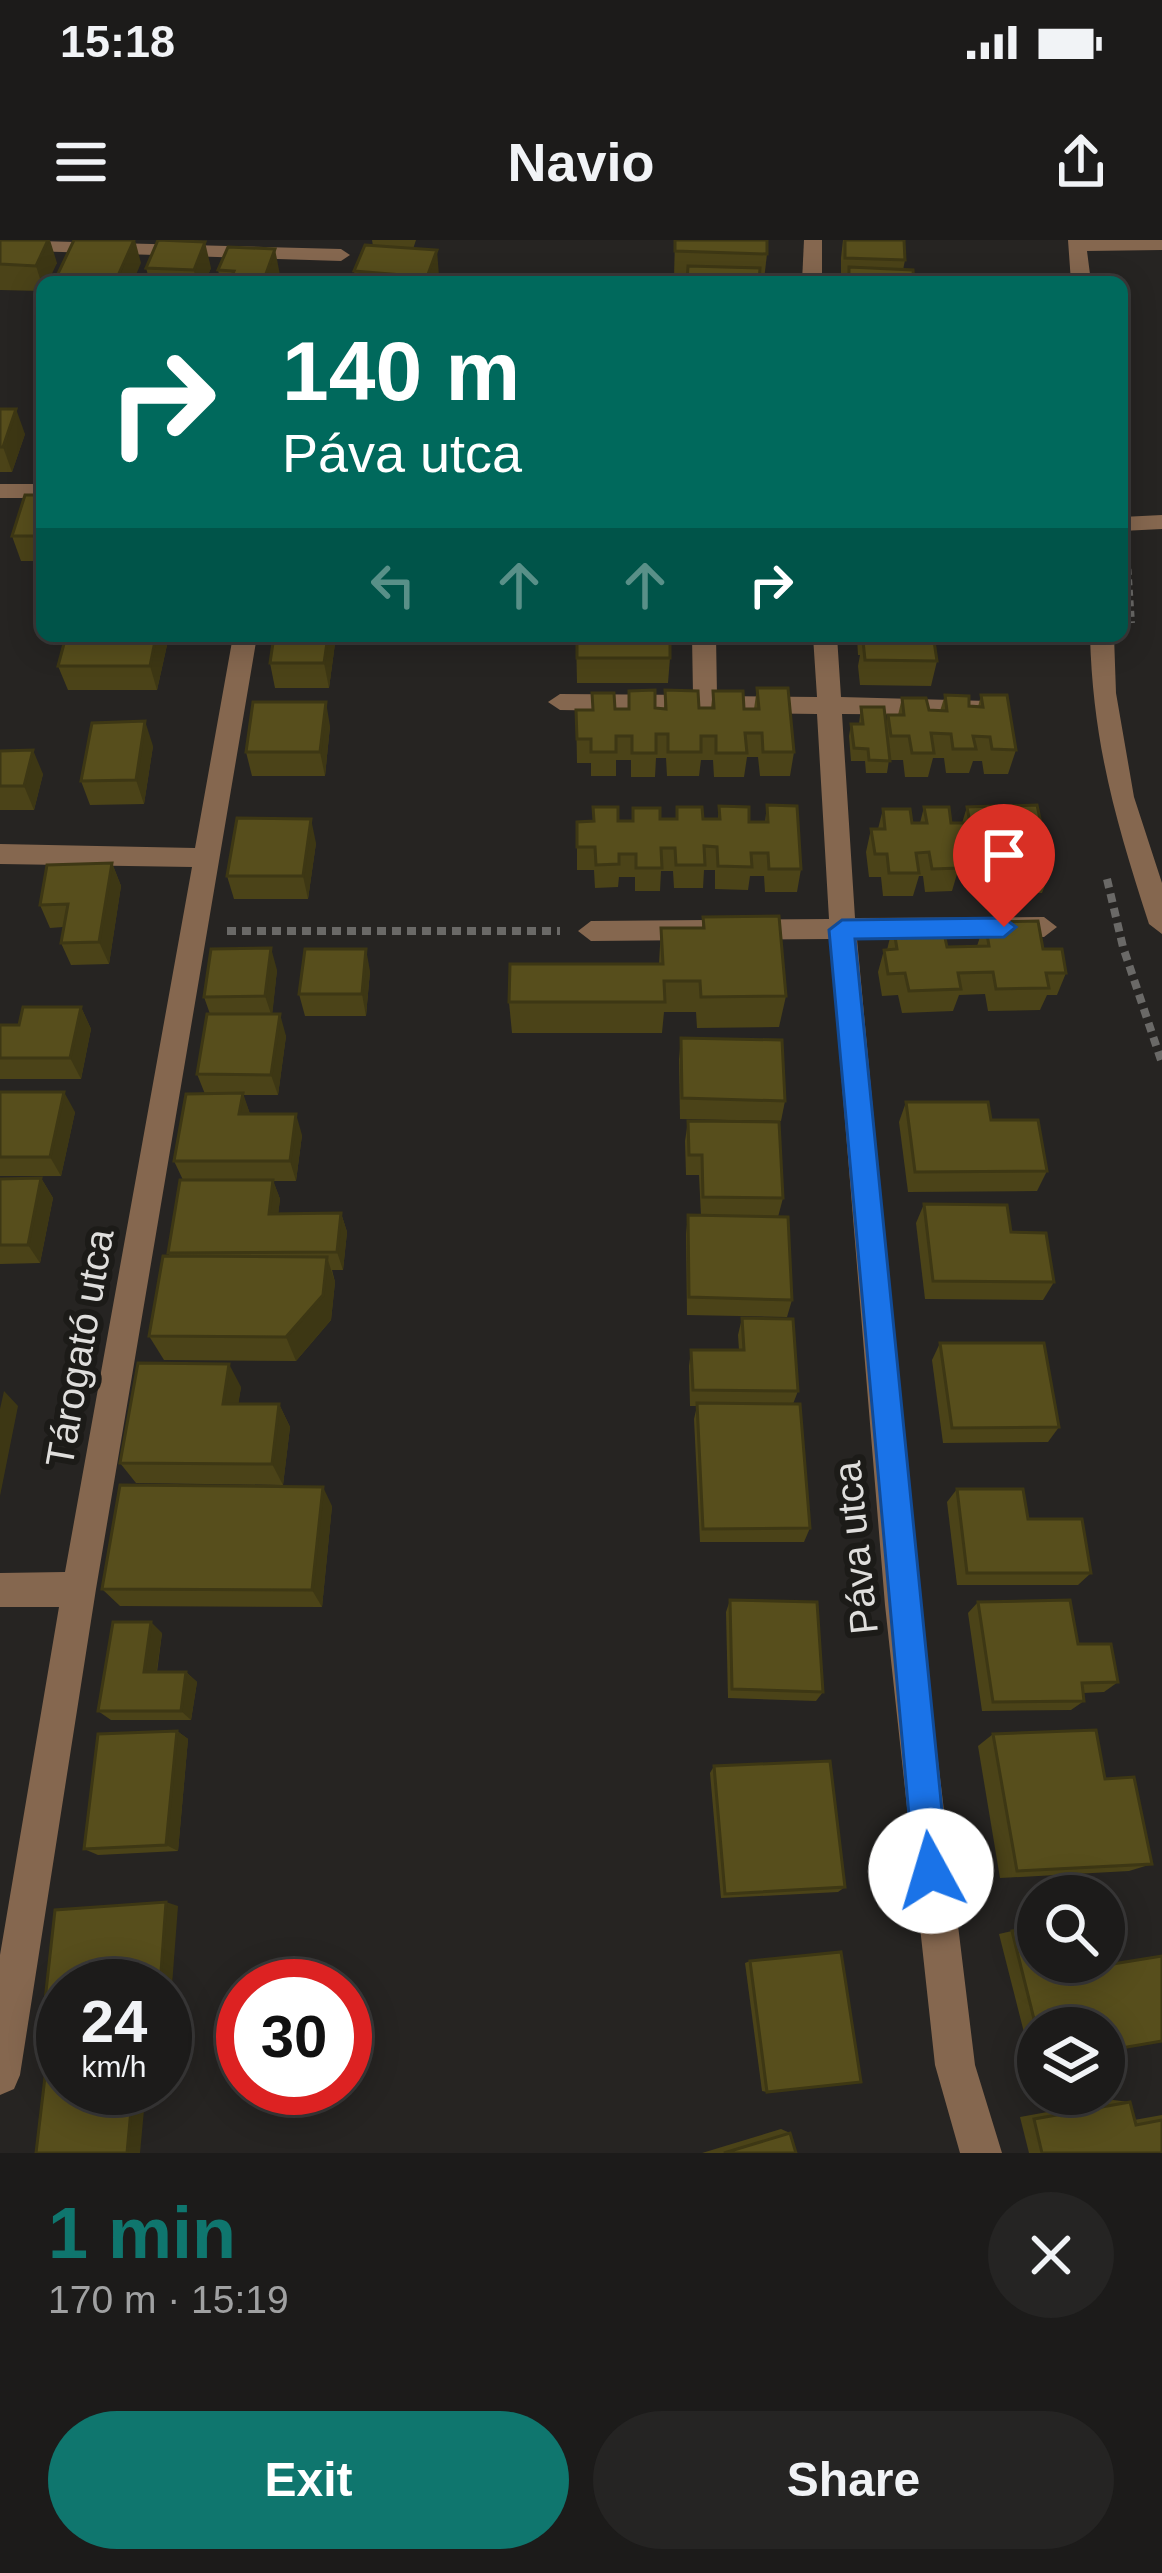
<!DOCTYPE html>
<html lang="en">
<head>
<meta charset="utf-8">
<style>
  body { margin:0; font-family:Arial,sans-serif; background:#252423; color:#f1f3f6; height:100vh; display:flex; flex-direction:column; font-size:45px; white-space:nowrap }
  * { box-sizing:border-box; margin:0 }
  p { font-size:39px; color:#a0a1a2 }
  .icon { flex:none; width:66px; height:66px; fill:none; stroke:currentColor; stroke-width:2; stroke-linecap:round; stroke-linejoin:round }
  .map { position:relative; height:1913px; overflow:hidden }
  .details { display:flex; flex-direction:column; background:#1c1b1a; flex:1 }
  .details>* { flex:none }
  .guide { position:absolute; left:36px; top:36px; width:1092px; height:366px; border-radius:18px; box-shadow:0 6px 30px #0003,0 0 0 3px #3a3939; background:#00695c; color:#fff; overflow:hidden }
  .controls { position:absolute; left:1017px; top:1635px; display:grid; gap:24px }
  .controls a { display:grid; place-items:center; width:108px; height:108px; border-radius:50%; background:#1c1b1a; box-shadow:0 6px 30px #0003,0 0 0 3px #3a3939; font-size:60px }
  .speed { position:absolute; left:36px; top:1719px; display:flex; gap:24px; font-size:60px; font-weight:700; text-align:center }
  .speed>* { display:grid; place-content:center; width:156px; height:156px; border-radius:50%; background:#1c1b1a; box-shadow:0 6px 30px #0003,0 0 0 3px #3a3939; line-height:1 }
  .speed small { font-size:30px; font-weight:400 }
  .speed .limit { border:18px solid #d22; background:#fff; color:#111 }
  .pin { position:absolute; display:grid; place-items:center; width:102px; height:102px; color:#fff; margin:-123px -51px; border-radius:50% 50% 50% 0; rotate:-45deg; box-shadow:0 0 12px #0007 }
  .pin .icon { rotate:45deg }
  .me { position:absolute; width:132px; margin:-66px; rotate:354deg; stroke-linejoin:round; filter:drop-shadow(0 0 9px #0008) }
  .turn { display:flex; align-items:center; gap:42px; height:252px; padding:0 48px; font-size:54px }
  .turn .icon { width:156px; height:156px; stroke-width:2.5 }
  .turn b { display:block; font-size:84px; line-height:102px }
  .lanes { display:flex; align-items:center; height:114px; padding:0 48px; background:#0003; justify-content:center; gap:60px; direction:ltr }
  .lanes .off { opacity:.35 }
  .round { display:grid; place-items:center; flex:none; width:126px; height:126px; border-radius:63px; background:#252423 }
  .head { display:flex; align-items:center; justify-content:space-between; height:204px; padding:0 48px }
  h1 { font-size:72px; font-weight:700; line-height:90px; color:#0f766e }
  .button { display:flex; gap:24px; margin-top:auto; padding:24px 48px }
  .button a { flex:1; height:138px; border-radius:72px; background:#0f766e; color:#fff; font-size:48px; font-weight:700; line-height:138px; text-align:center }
  .button a+a { background:#252423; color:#f1f3f6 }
  .status { display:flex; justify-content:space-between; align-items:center; height:84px; padding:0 60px; background:#1c1b1a; direction:ltr }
  .status svg { height:33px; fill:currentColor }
  header { display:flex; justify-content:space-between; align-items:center; height:156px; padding:0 48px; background:#1c1b1a; font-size:54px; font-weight:700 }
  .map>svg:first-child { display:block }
</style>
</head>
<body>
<div class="status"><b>15:18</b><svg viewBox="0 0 49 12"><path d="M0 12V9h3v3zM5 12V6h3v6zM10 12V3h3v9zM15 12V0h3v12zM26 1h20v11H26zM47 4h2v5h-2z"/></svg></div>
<header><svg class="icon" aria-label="menu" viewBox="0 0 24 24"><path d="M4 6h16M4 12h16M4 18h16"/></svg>Navio<svg class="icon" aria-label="share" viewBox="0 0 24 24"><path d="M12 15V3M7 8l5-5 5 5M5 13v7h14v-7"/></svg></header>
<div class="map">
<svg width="1162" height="1913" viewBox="0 0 1162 1913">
  <rect width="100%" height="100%" fill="#262422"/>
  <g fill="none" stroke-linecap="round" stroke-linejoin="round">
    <g stroke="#6a6967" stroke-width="6" stroke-dasharray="6 4.5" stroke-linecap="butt">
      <path d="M1122,240L1123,257"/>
      <path d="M1127,308L1132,383"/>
    </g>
    <g stroke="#6a6967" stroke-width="8" stroke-dasharray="9 6" stroke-linecap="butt">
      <path d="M1107,639L1123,707L1162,823"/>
      <path d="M227,691H560"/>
    </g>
    <g fill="#85674f" fill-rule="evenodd">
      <path d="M0,0L341,9L350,15L341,21L0,10Z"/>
      <path d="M804,0H822V42H802Z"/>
      <path d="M1068,0H1162V10L1087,11L1091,42H1071Z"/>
      <rect x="0" y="244" width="42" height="14"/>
      <path d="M1162,275V289L1122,291V277Z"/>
      <path d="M233,396H257L96,1349L20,1835L14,1849L0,1855V1715L59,1367H0V1333L65,1332L192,627L0,624V604L195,608Z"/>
      <path d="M692,396H716L717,456L817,457L813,396H837L841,457L988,461L991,467L979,475L842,474L855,678L1044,677L1057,687L1044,697L857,699L919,1365L975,1825L1002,1913H960L935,1825L885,1365L830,699L591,701L578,691L591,681L829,679L817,474L560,470L548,462L560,454L693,455Z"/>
      <path d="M1090,396H1114L1116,453L1134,557L1162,643V694L1149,684C1116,582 1093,504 1090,396Z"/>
    </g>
  </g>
  <g fill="#4b4318">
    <path d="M372,0H416L413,9L439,36L437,42H356L354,31L373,6Z"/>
    <path d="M675,0L767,14L764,40L674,37Z"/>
    <path d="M843,0H904L905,20L903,30L914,42H841V18Z"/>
    <path d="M57,23L42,42V51L0,50V24Z"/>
    <path d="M146,28H211L205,42H150Z"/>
    <path d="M218,30L280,35L277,42H221Z"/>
    <path d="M0,169L25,194L12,232H0Z"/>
    <path d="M42,255V321H21L12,296Z"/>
    <path d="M66,396H169L157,450H68L58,426Z"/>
    <path d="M336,396L329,448H275L270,423Z"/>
    <path d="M576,396H667L670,418L668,443H577Z"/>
    <path d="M933,396L932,401L937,421L931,446L860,445L858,426L860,415H858L857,397Z"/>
    <path d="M757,448L794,512L790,536H760L758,517H747L744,537H714L713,520H701L699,536H667L666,518H656L655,537H631V520H616V536H591V523H577L576,470H592V453L615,469H664L665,450L699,468H711L713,451L744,469H754Z"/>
    <path d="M945,455L969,466L978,467L981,455L1016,510L1008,534H984L982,521H973L969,533H946L944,518H933L928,537H905L903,520H889L887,533H866L865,521H851L849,496L851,484H859L861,467L886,484L888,475H898L902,458L929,470L940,471Z"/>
    <path d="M330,486L325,536H252L246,512Z"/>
    <path d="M153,506L144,564L90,565L81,541Z"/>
    <path d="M0,511L43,534L34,570H0Z"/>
    <path d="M767,565L801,629L797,652H765L764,636H750L748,650L715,649V630H704L703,648H674L673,631H661L660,651H635V637H619L618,647L595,648L594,630H577V582L676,579L677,567L703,579H718L719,566L749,582H765Z"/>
    <path d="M1006,566L1051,630L1042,653H1012L1008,636H1002L998,648H969L967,634H957L952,651L925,652L923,636H919L913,656H883L881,637H869L866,612L871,589H878L883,569L912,583H920L924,567L951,583H962L967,567L1000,582Z"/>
    <path d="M316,603L308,659H234L227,636Z"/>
    <path d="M112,623L121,646L109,724L71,725L61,703L63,687L50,688L40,665Z"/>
    <path d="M703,677L786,756L779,787L697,788L696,772H664L662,793H512L509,762L659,724L661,688H702Z"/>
    <path d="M985,682L1043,709L1066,733L1057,755H1047L1040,770L988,771L985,754L959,755L953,771L902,773L898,755L882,756L878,732L884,710H887L893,685L947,707L977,706Z"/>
    <path d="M277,730L272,774L286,796L278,855H243L250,874L302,895L296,941H273L280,959L278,974L341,973L347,992L343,1030H332L335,1042L331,1080L296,1121L164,1120L149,1096L170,1016L168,1013L183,940L174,921L205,854L197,834L210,774L204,757Z"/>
    <path d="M370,731L366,776H305L299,754Z"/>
    <path d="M81,767L91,789L81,839H0V785H19Z"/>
    <path d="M681,798L785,861L781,881L680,879L679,819Z"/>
    <path d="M0,852L75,872L61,936H0Z"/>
    <path d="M906,862L991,880L1047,931L1037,951L908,952L899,882Z"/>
    <path d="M688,881L783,958L778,977L792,1060L787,1077L687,1075L686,994L688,975L701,976L699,935H686L685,901Z"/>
    <path d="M41,938L53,958L40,1023L0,1024V939Z"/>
    <path d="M924,964L1011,992L1054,1042L1043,1060L925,1059L916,983Z"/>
    <path d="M742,1078L798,1151L793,1164L810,1288L804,1302H700L694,1179L697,1166H690L689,1126L691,1110H739L738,1095Z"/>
    <path d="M940,1103L1059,1187L1048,1202L943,1203L932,1120Z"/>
    <path d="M241,1147L238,1164H279L290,1187L283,1245L136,1243L120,1223Z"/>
    <path d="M957,1249L1028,1279L1091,1333L1078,1345H957L947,1262Z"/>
    <path d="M332,1266L322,1367L120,1366L102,1349Z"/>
    <path d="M730,1360L823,1452L816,1461L728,1458L726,1372Z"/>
    <path d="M978,1362L1078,1404L1118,1442L1104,1452L1083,1453L1084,1461L1071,1470L982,1471L968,1373Z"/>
    <path d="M162,1393L157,1432H186L197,1442L191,1480H111L98,1471Z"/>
    <path d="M177,1491L188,1499L178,1611L98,1615L84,1609Z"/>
    <path d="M993,1494L1105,1539L1152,1624L1129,1631L1000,1638L978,1506Z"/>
    <path d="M714,1526L845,1647L838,1652L721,1658L710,1533Z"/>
    <path d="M1012,1691L1088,1728L1038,1788V1820H1031L999,1694Z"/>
    <path d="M750,1721L767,1852L762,1851L745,1723Z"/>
    <path d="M1113,1860L1130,1862L1134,1880L1162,1875V1913H1029L1020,1877Z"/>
    <path d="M781,1889L790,1893L796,1913H702Z"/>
  </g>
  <g fill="#3d3714">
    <path d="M48,0H50L57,23L48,42H42V45L36,26Z"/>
    <path d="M134,0H135L141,23L133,42H117Z"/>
    <path d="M205,2L211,28L205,42H196L194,30Z"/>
    <path d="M275,9L280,35L277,42H263Z"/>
    <path d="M437,10L439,36L437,42H428L427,37Z"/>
    <path d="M16,169L25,194L12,232L3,207Z"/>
    <path d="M156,396H169L157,450L150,426Z"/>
    <path d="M328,396H336L329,448L324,423Z"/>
    <path d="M326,462L330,486L325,536L320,512Z"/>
    <path d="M145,481L153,506L144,564L136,540Z"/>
    <path d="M33,510L43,534L34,570L24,546Z"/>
    <path d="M311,579L316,603L308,659L303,636Z"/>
    <path d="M112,623L121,646L109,724L99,702Z"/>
    <path d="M271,708L277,730L272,777L265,756Z"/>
    <path d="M366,709L370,731L366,776L362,754Z"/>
    <path d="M81,767L91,789L81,839L70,818Z"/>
    <path d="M280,774L286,796L278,855L271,835Z"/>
    <path d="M64,852L75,872L61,936L50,917Z"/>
    <path d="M243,853L250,874H239Z"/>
    <path d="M296,874L302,895L296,941L290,921Z"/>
    <path d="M41,938L53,958L40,1023L28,1005Z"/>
    <path d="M273,940L280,959L276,993L269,974Z"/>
    <path d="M341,973L347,992L343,1030L337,1012Z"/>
    <path d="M327,1017L335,1042L331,1080L296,1121L286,1097Z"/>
    <path d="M229,1124L241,1147L235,1186L223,1164Z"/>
    <path d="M4,1151L18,1166L0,1256V1169Z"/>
    <path d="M279,1164L290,1187L283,1245L272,1224Z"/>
    <path d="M323,1247L332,1266L322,1367L312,1350Z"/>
    <path d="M151,1382L162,1393L155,1442L144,1432Z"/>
    <path d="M186,1432L197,1442L191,1480L181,1471Z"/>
    <path d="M177,1491L188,1499L178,1611L166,1605Z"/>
    <path d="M166,1662L178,1666L168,1798H165V1746H160Z"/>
    <path d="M133,1848H146L140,1913H127Z"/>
  </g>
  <g fill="#574e1c" stroke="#3d3714" stroke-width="3">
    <path d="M0,0H48L36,26L0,24Z"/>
    <path d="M74,0H134L116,40L85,39V42H54Z"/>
    <path d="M158,0L205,2L194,30L146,28Z"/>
    <path d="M675,0H767V14L675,11Z"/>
    <path d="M845,0H904L905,20L845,18Z"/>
    <path d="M365,5L437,10L427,37L354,31Z"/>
    <path d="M228,7L275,9L263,42H229L234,31L218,30Z"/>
    <path d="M688,26L760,28L759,42H687Z"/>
    <path d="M849,27L913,30L914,42H849Z"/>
    <path d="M0,169H16L3,207H0Z"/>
    <path d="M25,255H42V296H12Z"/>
    <path d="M66,396H156L150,426H58Z"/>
    <path d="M274,396H328L324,423H270Z"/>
    <path d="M611,396H640V400H670V418H577V400H611Z"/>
    <path d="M881,396H921L922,401H934L937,421L865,420L863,401L882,402Z"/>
    <path d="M757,448H788L794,512H763L762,493H745L747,513H716V496H701V512H668V494H656V513H632V496H616V512H591V499H577L576,470H593L592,453H614L615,469H629V451L655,450V468L666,469L665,450L698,451L699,468H714L713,451H743L744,469H759Z"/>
    <path d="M945,455L969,456V466L983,467L981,455H1007L1016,510L992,509L990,497L973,496L976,509H953L951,494L931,493L934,513H912L909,496H891L888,475H904L902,458H926L929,470L947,471Z"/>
    <path d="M253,462H326L320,512H246Z"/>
    <path d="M861,467H884L890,521L869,520L868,509L854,508L851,484H863Z"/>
    <path d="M145,481L136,540L81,541L92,483Z"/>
    <path d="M33,510L24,546H0V511Z"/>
    <path d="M767,565L797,566L801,629H769L768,613H751L752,627L718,626L717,607L704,606L705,625H676L675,608H661L662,628H636V614H619V624L596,625L595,607H577V582L594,581L593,567H618V581H633V568H660V579H677V567H702L703,579H720L719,566L749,567V582H768Z"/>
    <path d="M1037,565L1051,630H1021L1017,612H1004L1006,625H976L974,611H956L959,628L932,629L929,612L916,613L919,633H889L887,614H875L871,589H885L883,569H910L912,583H927L924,567H949L951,583H970L967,567L995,566L998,582L1010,583L1006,566Z"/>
    <path d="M237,578L311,579L303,636H227Z"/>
    <path d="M112,623L99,702L61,703L68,664L40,665L47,625Z"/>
    <path d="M779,676L786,756L701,757L700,741H664L665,762H509L510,724H663L661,688H704L703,677Z"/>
    <path d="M1038,681L1043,709H1062L1066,733H1046L1049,748L996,749L993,732L958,733L961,749L909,751L905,733L888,734L884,710L897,709L893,685L942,684L947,707L989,706L985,682Z"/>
    <path d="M271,708L265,756L204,757L211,709Z"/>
    <path d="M305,709H366L362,754H299Z"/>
    <path d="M23,767H81L70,818H0V785H19Z"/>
    <path d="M207,774H280L271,835L197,834Z"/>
    <path d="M681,798L782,800L785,861L682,858Z"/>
    <path d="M0,852H64L50,917H0Z"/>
    <path d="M243,853L239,874H296L290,921H174L186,854Z"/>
    <path d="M906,862H988L991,880H1038L1047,931L915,932Z"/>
    <path d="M688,881L779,882L783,958L703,957L702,915H689Z"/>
    <path d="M41,938L28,1005H0V939Z"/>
    <path d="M180,940H273L269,974L341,973L337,1012L168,1013Z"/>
    <path d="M924,964L1007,965L1011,992L1046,993L1054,1042L933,1041Z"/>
    <path d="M688,975L788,977L792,1060L689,1057Z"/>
    <path d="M163,1016L327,1017L323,1055L286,1097L149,1096Z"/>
    <path d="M742,1078L793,1079L798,1151L693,1150L691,1110H744Z"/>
    <path d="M940,1103H1044L1059,1187L952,1188Z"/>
    <path d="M138,1123L229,1124L223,1164H279L272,1224L120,1223Z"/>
    <path d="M697,1163L800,1164L810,1288L703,1289Z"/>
    <path d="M120,1245L323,1247L312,1350L102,1349Z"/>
    <path d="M957,1249H1023L1028,1279H1082L1091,1333H967Z"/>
    <path d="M730,1360L817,1362L823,1452L732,1449Z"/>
    <path d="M1070,1360L1078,1404H1111L1118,1442L1082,1443L1084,1461L993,1462L978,1362Z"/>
    <path d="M113,1382H151L144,1432H186L181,1471H98Z"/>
    <path d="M1096,1490L1105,1539L1134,1537L1152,1624L1017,1631L993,1494Z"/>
    <path d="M177,1491L166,1605L84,1609L98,1494Z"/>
    <path d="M830,1521L845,1647L725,1654L714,1526Z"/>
    <path d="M166,1662L160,1746H63V1804L40,1806L55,1670Z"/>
    <path d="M1038,1687V1722H1086L1088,1728L1162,1716V1801L1104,1811V1788H1038V1795L1012,1691Z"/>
    <path d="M841,1712L861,1842L767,1852L750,1721Z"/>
    <path d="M47,1820H63V1848H133L127,1913H36Z"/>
    <path d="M1130,1862L1136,1885L1162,1880V1913H1042L1034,1879Z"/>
    <path d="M790,1893L796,1913H724Z"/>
  </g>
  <path fill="#1a73e8" stroke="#114b97" stroke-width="3" d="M1004,678L1016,687L1004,697L855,699L948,1631L943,1643L931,1648L919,1643L914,1631L829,690L842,680Z"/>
  <g text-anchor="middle" stroke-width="12" stroke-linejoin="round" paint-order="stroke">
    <g font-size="39" fill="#dfdedc" stroke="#1c1b18">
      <text transform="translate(79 1108) rotate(-80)" y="14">Tárogató utca</text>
      <text transform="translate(855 1308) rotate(-96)" y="14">Páva utca</text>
    </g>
  </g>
</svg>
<div class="controls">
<a><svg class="icon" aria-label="search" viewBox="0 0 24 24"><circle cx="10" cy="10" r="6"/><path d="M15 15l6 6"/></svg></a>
<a><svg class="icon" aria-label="layers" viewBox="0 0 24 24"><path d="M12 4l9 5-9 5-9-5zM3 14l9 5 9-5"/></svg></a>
</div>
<div class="speed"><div>24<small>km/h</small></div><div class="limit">30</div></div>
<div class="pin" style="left:1004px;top:687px;background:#d93025"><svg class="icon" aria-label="arrive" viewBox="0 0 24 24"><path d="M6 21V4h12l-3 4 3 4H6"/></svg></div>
<svg class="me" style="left:931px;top:1631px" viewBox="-20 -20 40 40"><circle r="19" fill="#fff"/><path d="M0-13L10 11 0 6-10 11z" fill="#1a73e8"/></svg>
<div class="guide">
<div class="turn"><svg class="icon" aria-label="right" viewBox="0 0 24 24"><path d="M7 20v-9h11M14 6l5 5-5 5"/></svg><div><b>140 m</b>Páva utca</div></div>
<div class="lanes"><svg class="icon off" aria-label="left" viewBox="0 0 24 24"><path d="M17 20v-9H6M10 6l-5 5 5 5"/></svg><svg class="icon off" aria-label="ahead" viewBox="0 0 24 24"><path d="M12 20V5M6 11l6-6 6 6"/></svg><svg class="icon off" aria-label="ahead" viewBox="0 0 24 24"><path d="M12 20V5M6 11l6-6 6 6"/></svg><svg class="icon" aria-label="right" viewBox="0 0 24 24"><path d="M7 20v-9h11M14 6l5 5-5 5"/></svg></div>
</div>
</div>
<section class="details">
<div class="head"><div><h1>1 min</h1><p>170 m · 15:19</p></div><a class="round"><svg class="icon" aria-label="close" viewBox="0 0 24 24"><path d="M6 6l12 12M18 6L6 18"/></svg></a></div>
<div class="button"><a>Exit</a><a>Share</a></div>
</section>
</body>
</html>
